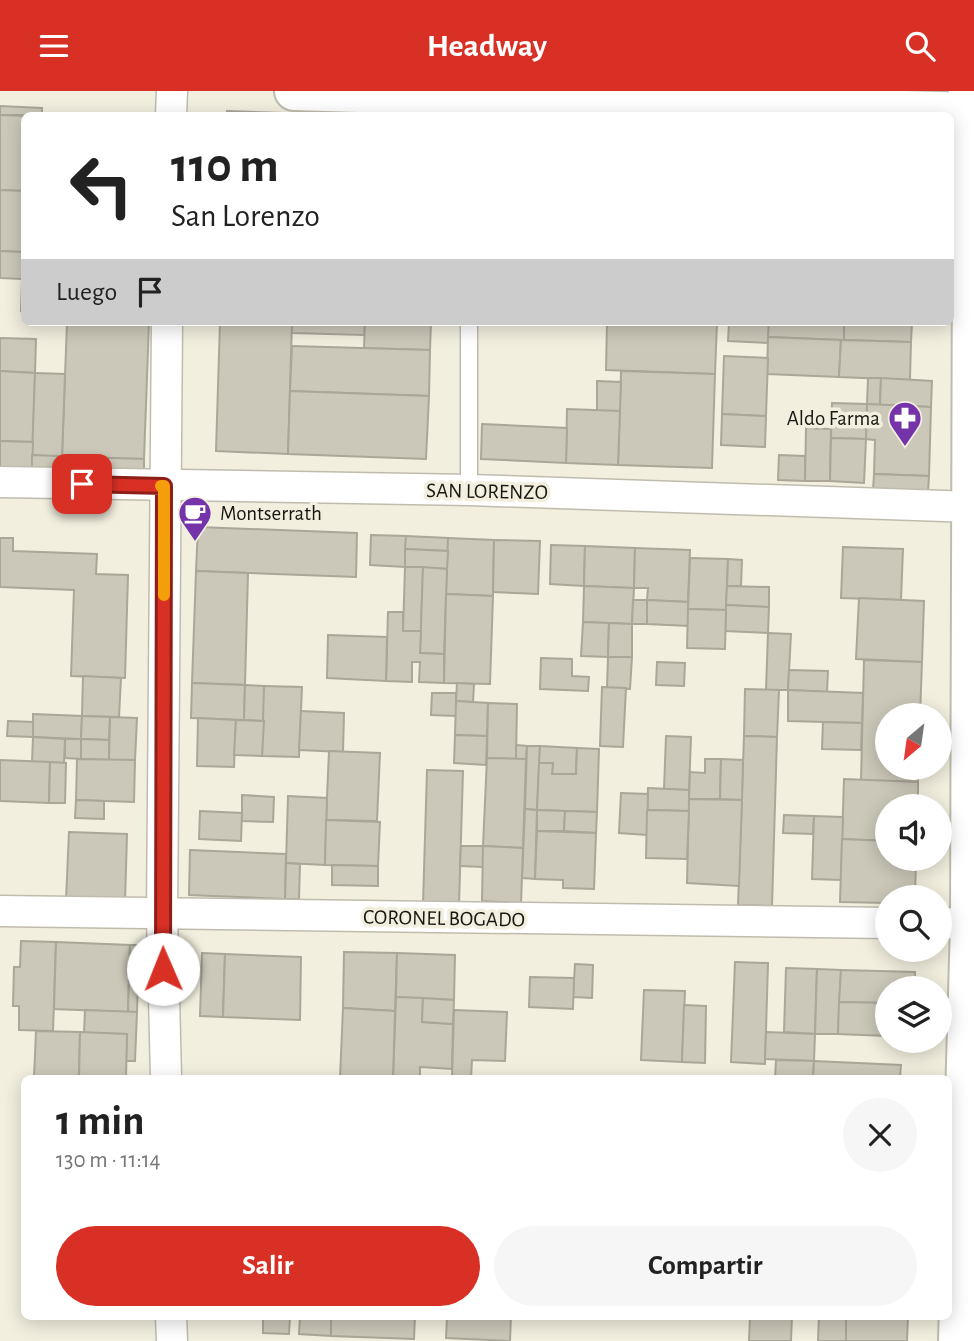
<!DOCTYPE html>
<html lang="es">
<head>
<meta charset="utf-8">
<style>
  body { margin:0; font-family:"Alegreya Sans",sans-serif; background:#f6f6f6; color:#222; height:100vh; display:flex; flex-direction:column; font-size:26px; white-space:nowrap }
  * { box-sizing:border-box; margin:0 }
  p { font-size:23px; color:#767676 }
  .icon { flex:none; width:38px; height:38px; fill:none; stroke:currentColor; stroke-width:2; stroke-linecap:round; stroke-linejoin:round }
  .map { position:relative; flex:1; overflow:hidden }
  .drawer { position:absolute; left:21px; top:984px; width:931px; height:245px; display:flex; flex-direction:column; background:#fff; border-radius:10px; box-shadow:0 4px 18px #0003 }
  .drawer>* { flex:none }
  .top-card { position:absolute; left:21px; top:21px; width:933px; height:214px; border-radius:10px; box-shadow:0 4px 18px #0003; background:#fff; color:#222; overflow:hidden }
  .needle { width:46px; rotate:209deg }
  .tools { position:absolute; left:875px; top:612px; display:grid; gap:14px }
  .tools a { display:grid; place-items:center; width:77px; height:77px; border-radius:50%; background:#fff; box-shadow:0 4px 18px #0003; font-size:35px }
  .pin { position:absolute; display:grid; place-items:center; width:60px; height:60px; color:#fff; margin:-30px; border-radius:14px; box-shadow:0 4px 10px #0006 }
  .me { position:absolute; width:77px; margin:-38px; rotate:359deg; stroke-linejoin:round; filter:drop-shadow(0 0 5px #0008) }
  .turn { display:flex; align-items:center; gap:24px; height:147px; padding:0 35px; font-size:32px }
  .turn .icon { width:91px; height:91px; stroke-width:2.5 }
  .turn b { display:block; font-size:49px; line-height:60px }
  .then { display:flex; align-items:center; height:66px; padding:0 35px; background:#0003; gap:14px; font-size:26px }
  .round { display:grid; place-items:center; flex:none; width:74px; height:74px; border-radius:37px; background:#f6f6f6 }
  .summary { display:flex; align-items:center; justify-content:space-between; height:119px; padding:0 35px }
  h1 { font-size:42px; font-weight:700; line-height:52px }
  .primary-button { display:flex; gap:14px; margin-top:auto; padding:14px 35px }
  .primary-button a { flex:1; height:80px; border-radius:42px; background:#d93025; color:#fff; font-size:28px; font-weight:700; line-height:80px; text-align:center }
  .primary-button a+a { background:#f6f6f6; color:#222 }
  header { display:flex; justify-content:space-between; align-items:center; height:91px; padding:0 35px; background:#d93025; color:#fff; font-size:32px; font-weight:700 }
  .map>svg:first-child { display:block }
</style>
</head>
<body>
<header><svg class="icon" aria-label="menu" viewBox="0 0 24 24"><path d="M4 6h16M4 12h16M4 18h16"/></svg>Headway<svg class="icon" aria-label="search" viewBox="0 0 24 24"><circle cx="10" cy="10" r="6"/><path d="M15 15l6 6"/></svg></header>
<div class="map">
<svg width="974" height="1250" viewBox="0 0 974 1250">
  <rect width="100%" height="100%" fill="#f2efdf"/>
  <g fill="#cbc8b9" stroke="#aaa698" stroke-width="2">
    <path d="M0,15L42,17V24H0Z"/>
    <path d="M227,20L313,23L227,24Z"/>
    <path d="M0,24L24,25V100L0,99Z"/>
    <path d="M0,99L24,100V161L0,160Z"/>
    <path d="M0,160L23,161L22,188L0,187Z"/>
    <path d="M23,161H24V220H21Z"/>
    <path d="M67,231H149L144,368L62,366Z"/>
    <path d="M220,231H292L288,363L216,360Z"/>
    <path d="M292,231H365L364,244L292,242Z"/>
    <path d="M365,231H431L430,259L364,257Z"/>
    <path d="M607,231H717L715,283L606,279Z"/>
    <path d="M729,231H769L768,252L728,250Z"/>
    <path d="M769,231H844V249L768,246Z"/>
    <path d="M844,231H912L911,251L844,249Z"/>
    <path d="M768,246L841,249L839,286L767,283Z"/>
    <path d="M0,247L36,248L35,282L0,280Z"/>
    <path d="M841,249L911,251L910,289L839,286Z"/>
    <path d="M292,255L430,259L429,305L290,300Z"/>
    <path d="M724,265L768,267L766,325L722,323Z"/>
    <path d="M0,280L35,282L33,351L0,350Z"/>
    <path d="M621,280L715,283L712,377L618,374Z"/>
    <path d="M35,282L65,283L62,366L32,364Z"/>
    <path d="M868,287H881L880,314L867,313Z"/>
    <path d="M881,287L932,290L931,316L880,314Z"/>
    <path d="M597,290L621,291L620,320H597Z"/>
    <path d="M290,300L429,305L426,368L288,363Z"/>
    <path d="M832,312L867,313L866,348L831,347Z"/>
    <path d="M867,313L931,316L929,385L874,383L875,349L866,348Z"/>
    <path d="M567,318L620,320L618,374L566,372Z"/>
    <path d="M722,323L766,325L765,356L721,354Z"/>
    <path d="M482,333L567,337L566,372L481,368Z"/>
    <path d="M806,337L831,338L830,390H805Z"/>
    <path d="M831,347L866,348L864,392L830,390Z"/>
    <path d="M0,350L33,351L32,381L0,380Z"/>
    <path d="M32,364L82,366L81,383L32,381Z"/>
    <path d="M779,364L805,365V390L778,389Z"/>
    <path d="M82,366L144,368V386L81,383Z"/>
    <path d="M874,383L929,385L928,401L873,399Z"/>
    <path d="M198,436L357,442L356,486L196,480Z"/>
    <path d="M371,444L406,445L405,476L370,474Z"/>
    <path d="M406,445L448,447V460L405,458Z"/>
    <path d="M0,447H13V460L97,463L96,483L128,484L125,587L71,585L74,499L0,496Z"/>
    <path d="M448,447L494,449L493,505L446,503Z"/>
    <path d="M494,449L540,450L538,503L493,501Z"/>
    <path d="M551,454L585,455L584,495L550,493Z"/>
    <path d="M585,455L635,457L634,497L584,495Z"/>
    <path d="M843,456L903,458L901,509L841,507Z"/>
    <path d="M635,457L690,459L688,511L647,509L648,497H634Z"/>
    <path d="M405,458L448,460L447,478L405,476Z"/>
    <path d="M690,467L728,468L726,519L688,518Z"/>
    <path d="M728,468L742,469L741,495H727Z"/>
    <path d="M405,476H423L421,540H403Z"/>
    <path d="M423,476L447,478L444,563L420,562Z"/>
    <path d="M196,480L248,482L245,594L192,592Z"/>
    <path d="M584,495L634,497L632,533L583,531Z"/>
    <path d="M727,495L769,496V516L726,514Z"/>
    <path d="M446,503L493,505L490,593L444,592Z"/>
    <path d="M859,507L924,510L922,571L856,568Z"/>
    <path d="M633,509H647V533H632Z"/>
    <path d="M647,509L688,511V535L647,533Z"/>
    <path d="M726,514L769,516L768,542L725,540Z"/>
    <path d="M688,518L726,519L725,558L687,557Z"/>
    <path d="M388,521H403V540H421L420,562L444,563V592L419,591L420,571H412V591L386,590Z"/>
    <path d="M583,531L609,532L608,566L581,565Z"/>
    <path d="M609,532L632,533V566H608Z"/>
    <path d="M768,542L791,543L788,599H766Z"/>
    <path d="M328,544L387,546L386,590L327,587Z"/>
    <path d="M608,566H632L630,598L607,597Z"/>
    <path d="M541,567L572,568V585L589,586L588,600L540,598Z"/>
    <path d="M864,569L922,571L920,625H887V677H919L918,691L861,689Z"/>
    <path d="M657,571L685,572L684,595L656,594Z"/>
    <path d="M789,579L828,580L827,601L788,599Z"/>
    <path d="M83,585L121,587L119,626L82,625Z"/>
    <path d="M192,592L245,594L244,629L191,627Z"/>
    <path d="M457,592L474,593L473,611L456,610Z"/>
    <path d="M245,594L264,595V630L244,629Z"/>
    <path d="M264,595L302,596L299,666L262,665Z"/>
    <path d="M602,596L626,597L623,656L600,655Z"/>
    <path d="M745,598L779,599L777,646L744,645Z"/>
    <path d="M788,599L863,602L862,632L788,630Z"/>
    <path d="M432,602H456V625L431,624Z"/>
    <path d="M456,610L488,612L487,645L455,644Z"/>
    <path d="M488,612L517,613L516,668L487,667Z"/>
    <path d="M301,620L344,622L343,661L299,659Z"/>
    <path d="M33,623L82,625L81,648L33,646Z"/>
    <path d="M82,625L110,626L109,649L81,648Z"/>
    <path d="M110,626L137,627L135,669H109Z"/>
    <path d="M198,627L236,629L234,676L197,675Z"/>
    <path d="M236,629L264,630L262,665L234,664Z"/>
    <path d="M8,630L33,631V646L7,645Z"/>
    <path d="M823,631L862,632L861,659L822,658Z"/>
    <path d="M455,644L487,645L486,674L454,672Z"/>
    <path d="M666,645L691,646L689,699L664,698Z"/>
    <path d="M744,645L777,646L772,815L738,814Z"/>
    <path d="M33,646L65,648L64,672L32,671Z"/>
    <path d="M65,648H81V668L65,667Z"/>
    <path d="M81,648L109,649V669L81,668Z"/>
    <path d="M516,654L527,655L526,668H516Z"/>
    <path d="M527,655H540L537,719L525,718Z"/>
    <path d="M540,655L577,657L576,683H552L553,672H539Z"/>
    <path d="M577,657L599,658L597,721L537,719L539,672H553L552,683H576Z"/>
    <path d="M329,660L380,662L377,730L326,729Z"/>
    <path d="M487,667L526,668L523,757L483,755Z"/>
    <path d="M77,668L135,669L134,711L76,709Z"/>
    <path d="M705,668H721L720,708H689L690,681L705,682Z"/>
    <path d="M721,668L743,669L742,709L720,708Z"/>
    <path d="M0,669L50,671L49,712L0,710Z"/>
    <path d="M50,671L66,672L65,712H49Z"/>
    <path d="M427,679L463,680L459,814L423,813Z"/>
    <path d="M844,688L918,691V716H887V750L842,748Z"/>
    <path d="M648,697L689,699V720L647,719Z"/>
    <path d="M621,702L648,703L647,744L619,742Z"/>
    <path d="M242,704L274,706L273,731L242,730Z"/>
    <path d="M288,705L327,707L325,774L286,772Z"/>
    <path d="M689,708L742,709L739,795L687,792Z"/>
    <path d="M76,709L104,710V728L75,727Z"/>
    <path d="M525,718L537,719L535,788L522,787Z"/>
    <path d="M537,719L565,720L564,740H537Z"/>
    <path d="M647,719L689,720L687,768L646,767Z"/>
    <path d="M200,720L242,722L241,750L199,748Z"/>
    <path d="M565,720L597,721L596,742L564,740Z"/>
    <path d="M784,724L814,725L813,743L783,742Z"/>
    <path d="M814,725L843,726L841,789L812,788Z"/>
    <path d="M326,729L380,731L378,775L325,774Z"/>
    <path d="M537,740L596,742L594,798L563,797V789L535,788Z"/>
    <path d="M69,741L127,743L125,812L66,809Z"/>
    <path d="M842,748L887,750V768H916L915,807H887V812L840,811Z"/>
    <path d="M461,755H483V776L460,775Z"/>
    <path d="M483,755L523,757L521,812L482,810Z"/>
    <path d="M190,759L286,763L285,808L189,804Z"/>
    <path d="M286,772L300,773L299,808H285Z"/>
    <path d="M332,774L378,775V795L332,794Z"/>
    <path d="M21,850L56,851L53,940L19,939V915H13L14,876H20Z"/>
    <path d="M56,851L130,854L128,921L54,918Z"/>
    <path d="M130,854H139L137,921H128Z"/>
    <path d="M344,861L397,862L395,920L343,917Z"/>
    <path d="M202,862L225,863L223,926L200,925Z"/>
    <path d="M397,862L455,864L454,909L396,906Z"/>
    <path d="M225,863L301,866L300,929L223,926Z"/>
    <path d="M735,871L768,872L765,973L731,971Z"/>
    <path d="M575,873L593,874L592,907L573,906Z"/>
    <path d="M786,877L817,878L815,943L784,941Z"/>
    <path d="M817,878L841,879L838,943H815Z"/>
    <path d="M841,879L915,881V898H887V912L839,911Z"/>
    <path d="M530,886L574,887L573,918L529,916Z"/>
    <path d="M644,899L685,900L682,971L641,969Z"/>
    <path d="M396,906L423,907L422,931L453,933L452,978L420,976V987H393Z"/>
    <path d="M423,907L454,909L453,933L422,931Z"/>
    <path d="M839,911L887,912V945L838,943Z"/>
    <path d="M684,914L706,915L705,972L682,971Z"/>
    <path d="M343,917L395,920L393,987H340Z"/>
    <path d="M85,919L137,921L135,970H126L127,943L84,942Z"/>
    <path d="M454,919L507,921L505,970L472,969L471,987H452Z"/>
    <path d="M36,940L80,941L79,987H34Z"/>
    <path d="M80,941L127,943L126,987H79Z"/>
    <path d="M766,941L815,943L814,970L765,968Z"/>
    <path d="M776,969L814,970L813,987H775Z"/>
    <path d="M814,970L901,974L900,987H813Z"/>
    <path d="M263,1225H290L289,1243L263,1242Z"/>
    <path d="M300,1225H331V1245L299,1243Z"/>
    <path d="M331,1225H415L414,1248L331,1245Z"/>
    <path d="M447,1225H511L510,1250L446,1247Z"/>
    <path d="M750,1225H792L791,1250H749Z"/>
    <path d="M819,1225H846V1250H818Z"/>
    <path d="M846,1225H908L907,1250H846Z"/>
  </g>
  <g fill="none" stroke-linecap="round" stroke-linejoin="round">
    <defs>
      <path id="service" d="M469,399V231"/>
      <g id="minor">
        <path d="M171,24L172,0"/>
        <path d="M0,391L469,399L974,416"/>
        <path d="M0,820L887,832"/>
        <path d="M940,832L974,833"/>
        <path d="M166,987L162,824L167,231"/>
        <path d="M171,1225L172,1250"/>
      </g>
      <path id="tertiary" d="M294,0L969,21"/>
      <path id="trunk" d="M958,1250L970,833L972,141L968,90V0"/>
    </defs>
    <use href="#service" stroke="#c0bcad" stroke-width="19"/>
    <use href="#minor" stroke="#c0bcad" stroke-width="33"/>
    <use href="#tertiary" stroke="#c0bcad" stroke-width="42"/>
    <use href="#trunk" stroke="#c0bcad" stroke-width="42"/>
    <use href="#service" stroke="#fff" stroke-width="16"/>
    <use href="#minor" stroke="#fff" stroke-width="30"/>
    <use href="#tertiary" stroke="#fff" stroke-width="38"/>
    <use href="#trunk" stroke="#fff" stroke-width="38"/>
  </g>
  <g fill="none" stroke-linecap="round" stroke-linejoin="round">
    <defs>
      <path id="route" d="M82,393L164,395L163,878"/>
    </defs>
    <use href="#route" stroke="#8d1f18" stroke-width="18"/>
    <use href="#route" stroke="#d93025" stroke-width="12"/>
    <path stroke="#f59e0b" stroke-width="12" d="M161,395H164V504"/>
  </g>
  <defs>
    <symbol id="pharmacy-pin" viewBox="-11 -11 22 30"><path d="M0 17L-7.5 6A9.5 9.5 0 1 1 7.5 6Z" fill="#7433a8" stroke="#f2efdf"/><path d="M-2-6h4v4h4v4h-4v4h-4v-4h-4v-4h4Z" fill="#fff"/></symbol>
    <symbol id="cafe-pin" viewBox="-11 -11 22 30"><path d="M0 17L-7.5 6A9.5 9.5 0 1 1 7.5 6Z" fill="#7433a8" stroke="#f2efdf"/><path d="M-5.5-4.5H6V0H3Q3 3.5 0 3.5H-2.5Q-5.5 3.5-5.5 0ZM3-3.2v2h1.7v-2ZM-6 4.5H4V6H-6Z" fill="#fff"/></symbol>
  </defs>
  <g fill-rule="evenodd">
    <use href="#pharmacy-pin" x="886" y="308" width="38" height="52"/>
    <use href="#cafe-pin" x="176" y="403" width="38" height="52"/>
  </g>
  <g text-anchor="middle" stroke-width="7" stroke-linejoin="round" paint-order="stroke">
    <g font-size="21" fill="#181712" stroke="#f2efdf" text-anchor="end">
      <text x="880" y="334">Aldo Farma</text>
      <text x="220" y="429" text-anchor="start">Montserrath</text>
    </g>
    <g font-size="21" fill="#181712" stroke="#f2efdf">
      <text transform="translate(487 400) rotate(1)" y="7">SAN LORENZO</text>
      <text transform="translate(444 827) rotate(1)" y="7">CORONEL BOGADO</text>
    </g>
  </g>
</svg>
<div class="tools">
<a><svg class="needle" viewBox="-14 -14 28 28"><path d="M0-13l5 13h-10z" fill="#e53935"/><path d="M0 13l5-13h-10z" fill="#767676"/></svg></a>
<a><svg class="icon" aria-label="sound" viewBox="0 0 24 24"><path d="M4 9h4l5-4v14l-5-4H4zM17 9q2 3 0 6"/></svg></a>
<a><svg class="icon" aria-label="search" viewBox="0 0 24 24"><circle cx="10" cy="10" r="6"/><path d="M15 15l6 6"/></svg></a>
<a><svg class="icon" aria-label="layers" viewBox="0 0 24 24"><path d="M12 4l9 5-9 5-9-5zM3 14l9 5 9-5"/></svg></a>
</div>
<div class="pin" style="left:82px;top:393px;background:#d93025"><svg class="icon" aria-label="arrive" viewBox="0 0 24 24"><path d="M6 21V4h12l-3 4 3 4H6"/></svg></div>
<svg class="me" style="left:163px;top:878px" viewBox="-20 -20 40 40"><circle r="19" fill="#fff"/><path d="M0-13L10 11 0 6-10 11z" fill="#d93025"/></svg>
<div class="top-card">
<div class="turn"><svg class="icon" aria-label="left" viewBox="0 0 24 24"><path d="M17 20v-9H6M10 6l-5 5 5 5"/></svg><div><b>110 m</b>San Lorenzo</div></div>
<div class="then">Luego<svg class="icon" aria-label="arrive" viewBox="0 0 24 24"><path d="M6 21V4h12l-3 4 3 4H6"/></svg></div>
</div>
<section class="drawer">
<div class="summary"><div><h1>1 min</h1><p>130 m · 11:14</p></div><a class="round"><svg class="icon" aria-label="close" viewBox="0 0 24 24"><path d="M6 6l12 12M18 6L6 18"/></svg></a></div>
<div class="primary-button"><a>Salir</a><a>Compartir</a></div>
</section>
</div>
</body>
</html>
